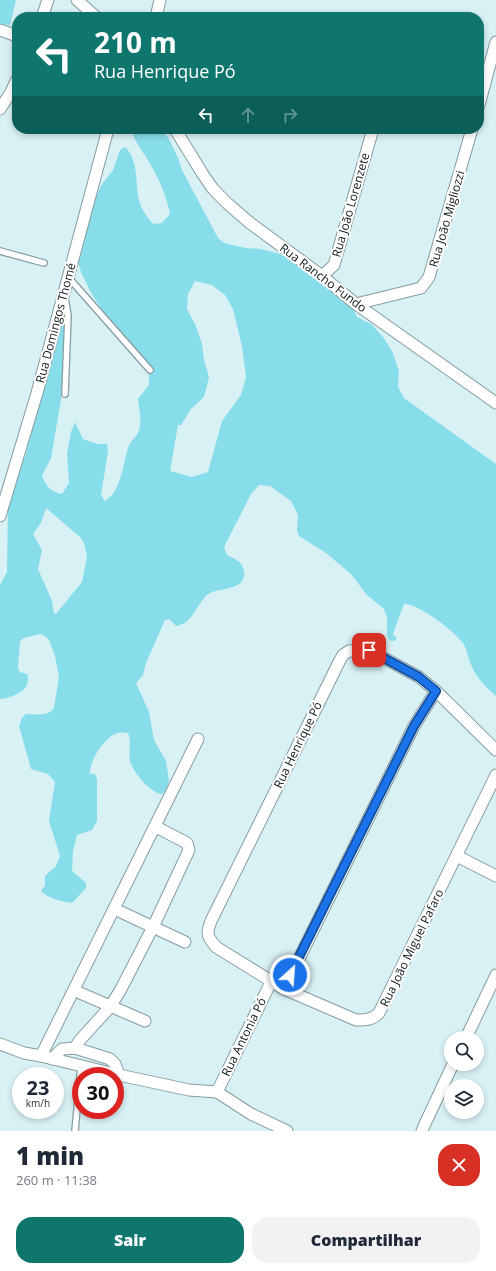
<!DOCTYPE html>
<html lang="pt">
<head>
<meta charset="utf-8">
<style>
  body { margin:0; font-family:"Open Sans",sans-serif; background:#f2f2f3; color:#1f2937; height:100vh; display:flex; flex-direction:column; font-size:15px; white-space:nowrap }
  * { box-sizing:border-box; margin:0 }
  p { font-size:13px; color:#747a83 }
  .icon { flex:none; width:22px; height:22px; fill:none; stroke:currentColor; stroke-width:2; stroke-linecap:round; stroke-linejoin:round }
  .map { position:relative; height:1131px; overflow:hidden }
  .panel { display:flex; flex-direction:column; background:#fff; flex:1 }
  .panel>* { flex:none }
  .hud { position:absolute; left:12px; top:12px; width:472px; height:122px; border-radius:16px; box-shadow:0 2px 6px #0003; background:#0f766e; color:#fff; overflow:hidden }
  .tools { position:absolute; left:444px; top:1031px; display:grid; gap:8px }
  .tools a { display:grid; place-items:center; width:40px; height:40px; border-radius:50%; background:#fff; box-shadow:0 2px 6px #0003; font-size:20px }
  .speed { position:absolute; left:12px; top:1067px; display:flex; gap:8px; font-size:20px; font-weight:700; text-align:center }
  .speed>* { display:grid; place-content:center; width:52px; height:52px; border-radius:50%; background:#fff; box-shadow:0 2px 6px #0003; line-height:1 }
  .speed small { font-size:10px; font-weight:400 }
  .speed .limit { border:6px solid #d22; background:#fff; color:#111 }
  .pin { position:absolute; display:grid; place-items:center; width:34px; height:34px; color:#fff; margin:-17px; border-radius:8px; box-shadow:0 2px 6px #0006 }
  .me { position:absolute; width:44px; margin:-22px; rotate:26deg; stroke-linejoin:round; filter:drop-shadow(0 0 3px #0008) }
  .turn { display:flex; align-items:center; gap:14px; height:84px; padding:0 16px; font-size:18px }
  .turn .icon { width:52px; height:52px; stroke-width:2.5 }
  .turn b { display:block; font-size:28px; line-height:34px }
  .lanes { display:flex; align-items:center; height:38px; padding:0 16px; background:#0003; justify-content:center; gap:20px; direction:ltr }
  .lanes .off { opacity:.35 }
  .round { display:grid; place-items:center; flex:none; width:42px; height:42px; border-radius:16px; background:#f2f2f3 }
  .headline { display:flex; align-items:center; justify-content:space-between; height:68px; padding:0 16px }
  h1 { font-size:24px; font-weight:800; line-height:30px }
  .primary-button { display:flex; gap:8px; margin-top:auto; padding:8px 16px }
  .primary-button a { flex:1; height:46px; border-radius:16px; background:#0f766e; color:#fff; font-size:16px; font-weight:800; line-height:46px; text-align:center }
  .primary-button a+a { background:#f2f2f3; color:#1f2937 }
  .map>svg:first-child { display:block }
</style>
</head>
<body>
<div class="map">
<svg width="496" height="1131" viewBox="0 0 496 1131">
  <rect width="100%" height="100%" fill="#d8f1f5"/>
  <g fill="#88ddea" fill-rule="evenodd">
    <path d="M0,0H16L10,25L0,24Z"/>
    <path d="M131,129H161L169,139L178,158L182,170L218,238L224,243L246,248L261,249L302,260L329,273L341,285L357,317L371,324L383,337L392,351L399,371L398,387L404,398L496,464V696C486,688 474,675 470,662C467,655 467,648 462,642C454,631 418,603 404,604L394,631L393,635L397,638L394,641H390L387,635V617L384,609L367,595L351,574L326,553L299,536L297,531L298,515L291,501L270,486L259,485L251,494L224,547L227,555C235,559 242,561 244,571C247,593 215,586 206,596C196,606 192,624 176,626L169,619L165,620L146,663L143,675L136,683L149,712L154,740L166,761L169,780L167,789L162,794C151,794 133,772 130,761C128,752 132,742 128,733C125,733 121,732 118,733C105,736 89,761 90,774H95L97,779V821L92,830L77,835L73,851L72,871L86,883V888L72,903C63,901 46,899 41,890L45,886V876L56,866L60,856L49,821L55,782L48,774L31,769L19,726L22,718L26,714C36,714 48,717 54,708L59,677L55,656L49,640L45,636L40,634L24,638L20,641L18,668L20,672L27,674C33,690 12,698 0,699V585L7,572L8,503L26,454L36,405L65,306L66,344L62,394L51,458L42,476C46,486 51,492 62,494L69,483L67,454L71,432L75,422L83,439L97,444H107L108,452L101,495L105,501C121,492 123,464 128,448C130,441 138,436 139,430C142,419 139,409 138,399L149,385V368L144,359L113,327L90,291L81,272L75,251L85,219L102,184L113,170L120,150L125,147C139,160 135,183 139,200C141,209 147,217 153,224L162,223L170,214C167,198 160,181 152,167C145,154 135,143 131,129ZM195,281L212,285L225,295L233,309L242,346L246,377L241,395L222,421L208,472L192,477L170,471L178,425H181L191,409L204,397L209,377L204,360L202,344L195,324L187,309L188,294ZM46,508L80,537L84,543L87,557L82,582L56,614L54,613L52,601L38,569L42,550L33,534L41,523Z"/>
  </g>
  <g fill="none" stroke-linecap="round" stroke-linejoin="round">
    <defs>
      <g id="service">
        <path d="M0,251L44,263"/>
        <path d="M68,277L150,370"/>
        <path d="M65,394L68,316L65,298"/>
        <path d="M75,1131L81,1066"/>
      </g>
      <g id="minor">
        <path d="M77,0L96,17"/>
        <path d="M42,17L48,0"/>
        <path d="M156,17L160,0"/>
        <path d="M0,30L17,36"/>
        <path d="M479,105L496,42"/>
        <path d="M0,109L11,92L17,79"/>
        <path d="M175,129L202,173L213,189L228,204L250,223L322,276L356,304L496,403"/>
        <path d="M322,276L334,265L373,129"/>
        <path d="M356,304L421,288L429,277L472,129"/>
        <path d="M0,516L37,393L108,129"/>
        <path d="M496,750L436,691L419,677L369,650L349,651L343,655L340,660L211,921C206,934 207,936 216,947L284,989L356,1020C366,1020 372,1020 379,1013L496,775"/>
        <path d="M457,856L496,876"/>
        <path d="M121,912L185,942"/>
        <path d="M284,989L414,726L436,691"/>
        <path d="M80,993L145,1021"/>
        <path d="M466,1038L496,975"/>
        <path d="M0,1044L24,1053L41,1056L119,1075L189,1090L217,1092L251,1114L287,1131"/>
        <path d="M75,1048L80,1040L110,1007L121,989L153,927L189,850L187,843L160,829"/>
        <path d="M41,1056L198,739"/>
        <path d="M52,1059L62,1049L75,1048L110,1059L115,1064L119,1075"/>
        <path d="M217,1092L271,982"/>
        <path d="M422,1131L424,1126L453,1064"/>
      </g>
    </defs>
    <use href="#service" stroke="#859ca0" stroke-width="8"/>
    <use href="#minor" stroke="#859ca0" stroke-width="13"/>
    <use href="#service" stroke="#fff" stroke-width="5.5"/>
    <use href="#minor" stroke="#fff" stroke-width="11"/>
  </g>
  <g fill="none" stroke-linecap="round" stroke-linejoin="round">
    <defs>
      <path id="route" d="M290,975L414,726L436,691L419,677L369,650"/>
    </defs>
    <use href="#route" stroke="#114b97" stroke-width="10"/>
    <use href="#route" stroke="#1a73e8" stroke-width="7"/>
  </g>
  <g text-anchor="middle" stroke-width="4" stroke-linejoin="round" paint-order="stroke">
    <g font-size="12" fill="#111a1c" stroke="#fff">
      <text transform="translate(351 205) rotate(-74)" y="4">Rua João Lorenzete</text>
      <text transform="translate(447 219) rotate(-74)" y="4">Rua João Migliozzi</text>
      <text transform="translate(323 278) rotate(37)" y="4">Rua Rancho Fundo</text>
      <text transform="translate(56 323) rotate(-75)" y="4">Rua Domingos Thomé</text>
      <text transform="translate(298 745) rotate(-64)" y="4">Rua Henrique Pó</text>
      <text transform="translate(412 948) rotate(-64)" y="4">Rua João Miguel Pafaro</text>
      <text transform="translate(244 1037) rotate(-64)" y="4">Rua Antonia Pó</text>
    </g>
  </g>
</svg>
<div class="tools">
<a><svg class="icon" aria-label="search" viewBox="0 0 24 24"><circle cx="10" cy="10" r="6"/><path d="M15 15l6 6"/></svg></a>
<a><svg class="icon" aria-label="layers" viewBox="0 0 24 24"><path d="M12 4l9 5-9 5-9-5zM3 14l9 5 9-5"/></svg></a>
</div>
<div class="speed"><div>23<small>km/h</small></div><div class="limit">30</div></div>
<div class="pin" style="left:369px;top:650px;background:#d93025"><svg class="icon" aria-label="arrive" viewBox="0 0 24 24"><path d="M6 21V4h12l-3 4 3 4H6"/></svg></div>
<svg class="me" style="left:290px;top:975px" viewBox="-20 -20 40 40"><circle r="17" fill="#1a73e8" stroke="#fff" stroke-width="3"/><path d="M0-11L8 9 0 5-8 9z" fill="#fff"/></svg>
<div class="hud">
<div class="turn"><svg class="icon" aria-label="left" viewBox="0 0 24 24"><path d="M17 20v-9H6M10 6l-5 5 5 5"/></svg><div><b>210 m</b>Rua Henrique Pó</div></div>
<div class="lanes"><svg class="icon" aria-label="left" viewBox="0 0 24 24"><path d="M17 20v-9H6M10 6l-5 5 5 5"/></svg><svg class="icon off" aria-label="ahead" viewBox="0 0 24 24"><path d="M12 20V5M6 11l6-6 6 6"/></svg><svg class="icon off" aria-label="right" viewBox="0 0 24 24"><path d="M7 20v-9h11M14 6l5 5-5 5"/></svg></div>
</div>
</div>
<section class="panel">
<div class="headline"><div><h1>1 min</h1><p>260 m · 11:38</p></div><a class="round" style="background:#d93025;color:#fff"><svg class="icon" aria-label="close" viewBox="0 0 24 24"><path d="M6 6l12 12M18 6L6 18"/></svg></a></div>
<div class="primary-button"><a>Sair</a><a>Compartilhar</a></div>
</section>
</body>
</html>
